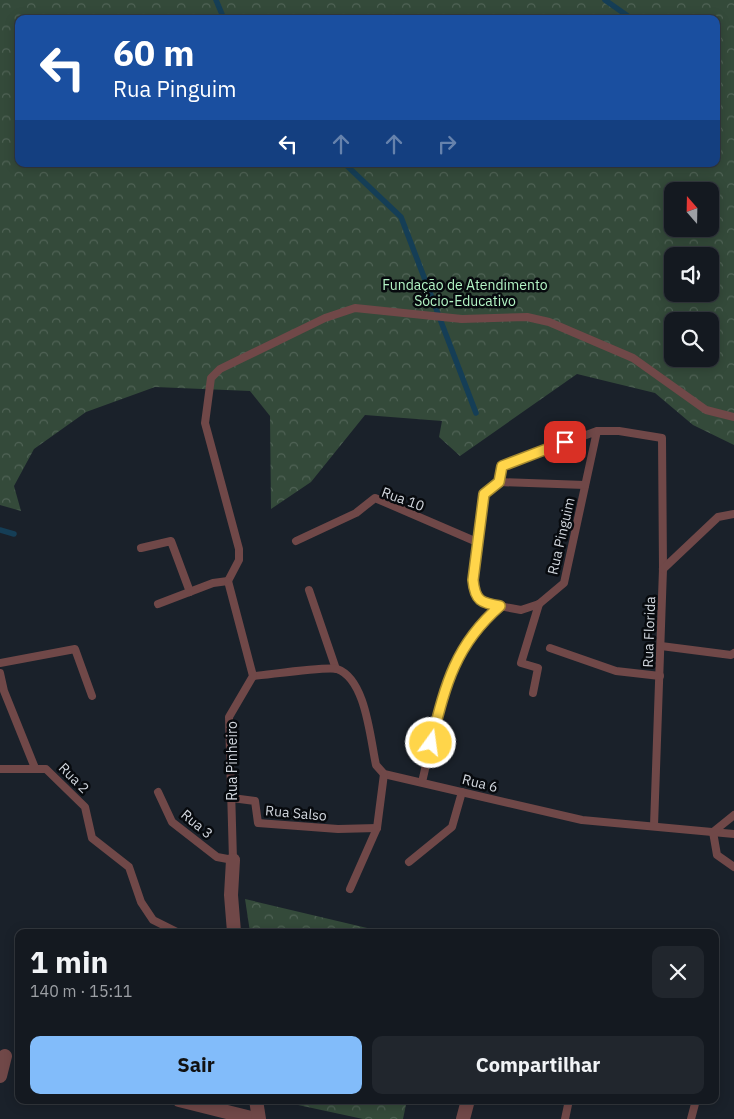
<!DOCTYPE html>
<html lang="pt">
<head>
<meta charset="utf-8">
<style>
  body { margin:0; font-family:"IBM Plex Sans",sans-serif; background:#21262d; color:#f1f3f6; height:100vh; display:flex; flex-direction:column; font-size:19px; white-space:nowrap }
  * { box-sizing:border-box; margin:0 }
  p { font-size:16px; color:#9da0a5 }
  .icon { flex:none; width:28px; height:28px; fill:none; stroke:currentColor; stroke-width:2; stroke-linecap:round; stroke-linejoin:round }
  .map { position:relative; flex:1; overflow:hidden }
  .details { position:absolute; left:15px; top:929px; width:704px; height:175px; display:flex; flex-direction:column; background:#141920; border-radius:10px; box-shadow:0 2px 12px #0003,0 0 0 1px #33383e }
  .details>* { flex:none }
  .top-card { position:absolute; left:15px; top:15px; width:705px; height:152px; border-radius:10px; box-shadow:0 2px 12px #0003,0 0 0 1px #33383e; background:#1a4fa0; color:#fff; overflow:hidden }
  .needle { width:32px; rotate:340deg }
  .controls { position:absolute; left:664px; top:182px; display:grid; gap:10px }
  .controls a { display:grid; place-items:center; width:55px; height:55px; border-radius:10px; background:#141920; box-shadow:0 2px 12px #0003,0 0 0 1px #33383e; font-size:25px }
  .pin { position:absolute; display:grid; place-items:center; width:42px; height:42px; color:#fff; margin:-21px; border-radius:10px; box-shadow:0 2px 8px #0006 }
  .me { position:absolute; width:55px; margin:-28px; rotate:14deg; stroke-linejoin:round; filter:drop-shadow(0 0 4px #0008) }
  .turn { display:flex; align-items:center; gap:18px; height:105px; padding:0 15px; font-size:22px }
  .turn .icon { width:65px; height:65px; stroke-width:2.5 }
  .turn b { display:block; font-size:35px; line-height:42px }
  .lanes { display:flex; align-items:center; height:48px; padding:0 15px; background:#0003; justify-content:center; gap:25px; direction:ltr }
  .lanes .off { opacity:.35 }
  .round { display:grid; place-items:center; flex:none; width:52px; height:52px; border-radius:10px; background:#21262d }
  .headline { display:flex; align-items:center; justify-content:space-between; height:85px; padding:0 15px }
  h1 { font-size:30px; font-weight:700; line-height:38px }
  .primary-button { display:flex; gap:10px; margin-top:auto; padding:10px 15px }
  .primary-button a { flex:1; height:58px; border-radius:10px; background:#82bcfa; color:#111; font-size:20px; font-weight:700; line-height:58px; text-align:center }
  .primary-button a+a { background:#21262d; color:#f1f3f6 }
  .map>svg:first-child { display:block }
</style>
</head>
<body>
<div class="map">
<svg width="734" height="1119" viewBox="0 0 734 1119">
  <defs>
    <pattern id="park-crowns" width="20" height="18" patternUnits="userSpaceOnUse" patternTransform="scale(1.25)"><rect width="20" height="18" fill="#344a3a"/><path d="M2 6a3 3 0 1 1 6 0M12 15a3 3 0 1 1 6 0" fill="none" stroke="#506356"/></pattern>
  </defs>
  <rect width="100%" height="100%" fill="#1a212a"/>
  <g fill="url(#park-crowns)" fill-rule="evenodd">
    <path d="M0,0H734V445L693,425L655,393L577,374L460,456L439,437L442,421L365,415L311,482L271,509L270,416L250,391L155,387L86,412L34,449L14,486L21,511L0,505ZM19,19H716V164H19ZM672,191H710V229H672ZM672,256H710V294H672ZM672,321H710V359H672Z"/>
    <path d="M245,899L384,932H250Z"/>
    <path d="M275,1100H407L403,1119H363Z"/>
  </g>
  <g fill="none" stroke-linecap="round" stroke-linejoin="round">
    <g stroke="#153e56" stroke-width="5.5">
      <path d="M216,0L224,19"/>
      <path d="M605,0L632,19"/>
      <path d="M345,164L401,217L476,413"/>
      <path d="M0,530L14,534"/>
    </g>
    <g stroke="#704848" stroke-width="8">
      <path d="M597,431L564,583L539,604L521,610L483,603L474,593L473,580L484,494L499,482L502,466L597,431H619L662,438L663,569L654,826"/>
      <path d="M499,482L585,485"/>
      <path d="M296,541L356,513L375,498L477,542"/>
      <path d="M141,548L171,541L190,592"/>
      <path d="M663,569L718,517L734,514"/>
      <path d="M228,581L239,560V549L205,423L211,378L220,369L325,318L355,308L462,319L527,317L549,322L633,358L706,410L734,417"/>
      <path d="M309,590L336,669"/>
      <path d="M158,604L213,583L228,581"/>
      <path d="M661,646L731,655L734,653"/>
      <path d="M550,648L616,671L660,676"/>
      <path d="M0,663L75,649L92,696"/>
      <path d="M0,673L4,691L35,768"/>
      <path d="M253,676C267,675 327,666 337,669C366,679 370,738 376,765L384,774L582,820L734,834"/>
      <path d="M533,693L538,668L521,663L539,604"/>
      <path d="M0,769H46L85,807L92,838L129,867L141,902L153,920L177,932"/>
      <path d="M422,782C438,716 446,653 500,607"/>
      <path d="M158,792L172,822L217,857L233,860L229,717L253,676L228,581"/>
      <path d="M232,798L255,801L258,823L338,829L377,828"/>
      <path d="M734,815L713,832L717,855L734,867"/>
      <path d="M409,862L452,827L462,792"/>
      <path d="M350,889L377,828L384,774"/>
      <path d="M565,1119L569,1100"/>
      <path d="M691,1119L696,1100"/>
    </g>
    <g stroke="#704848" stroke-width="14">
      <path d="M233,860L231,895L234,932"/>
      <path d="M0,1076L5,1056"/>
      <path d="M179,1100L255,1119"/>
      <path d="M256,1100L259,1119"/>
      <path d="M463,1119L468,1100"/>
    </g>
  </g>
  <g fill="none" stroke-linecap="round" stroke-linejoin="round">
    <defs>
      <path id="route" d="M431,743C445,687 454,646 500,606C481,603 475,601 473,580L484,494L499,482L502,466L565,442"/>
    </defs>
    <use href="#route" stroke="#a68a30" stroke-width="12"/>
    <use href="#route" stroke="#ffd54a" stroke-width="9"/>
  </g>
  <g text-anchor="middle" stroke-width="5" stroke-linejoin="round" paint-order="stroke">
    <g font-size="14" fill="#b3f4c5" stroke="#070a0e">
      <text x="465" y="290">Fundação de Atendimento<tspan x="465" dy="16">Sócio-Educativo</tspan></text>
    </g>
    <g font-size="14" fill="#d2d7de" stroke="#070a0e">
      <text transform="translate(403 499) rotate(20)" y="5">Rua 10</text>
      <text transform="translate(561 536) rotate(-77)" y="5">Rua Pinguim</text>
      <text transform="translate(649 632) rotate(-88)" y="5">Rua Florida</text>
      <text transform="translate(232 761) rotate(-90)" y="5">Rua Pinheiro</text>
      <text transform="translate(74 778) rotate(45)" y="5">Rua 2</text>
      <text transform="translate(480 783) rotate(14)" y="5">Rua 6</text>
      <text transform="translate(296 813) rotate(5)" y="5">Rua Salso</text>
      <text transform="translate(197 824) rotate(40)" y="5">Rua 3</text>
    </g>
  </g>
</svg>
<div class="controls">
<a><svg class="needle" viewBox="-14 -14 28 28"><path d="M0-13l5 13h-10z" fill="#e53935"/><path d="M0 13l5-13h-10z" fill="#9da0a5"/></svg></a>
<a><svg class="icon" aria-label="sound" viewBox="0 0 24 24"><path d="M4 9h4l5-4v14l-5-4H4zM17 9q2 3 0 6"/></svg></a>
<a><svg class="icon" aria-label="search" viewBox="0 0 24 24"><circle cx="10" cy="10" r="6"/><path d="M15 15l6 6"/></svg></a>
</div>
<div class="pin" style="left:565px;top:442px;background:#d93025"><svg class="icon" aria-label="arrive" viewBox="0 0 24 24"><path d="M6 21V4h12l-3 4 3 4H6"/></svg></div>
<svg class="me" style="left:431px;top:743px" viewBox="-20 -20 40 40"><circle r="17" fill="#ffd54a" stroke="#fff" stroke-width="3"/><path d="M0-11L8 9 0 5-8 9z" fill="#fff"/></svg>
<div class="top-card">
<div class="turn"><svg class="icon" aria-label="left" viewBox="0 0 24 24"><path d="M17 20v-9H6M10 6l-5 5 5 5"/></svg><div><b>60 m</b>Rua Pinguim</div></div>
<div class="lanes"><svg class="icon" aria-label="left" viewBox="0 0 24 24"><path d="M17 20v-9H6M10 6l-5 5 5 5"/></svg><svg class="icon off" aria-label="ahead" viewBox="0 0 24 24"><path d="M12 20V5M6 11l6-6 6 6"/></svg><svg class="icon off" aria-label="ahead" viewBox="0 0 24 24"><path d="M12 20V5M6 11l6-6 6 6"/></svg><svg class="icon off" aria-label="right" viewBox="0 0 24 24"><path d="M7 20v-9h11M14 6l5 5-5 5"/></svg></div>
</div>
<section class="details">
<div class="headline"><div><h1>1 min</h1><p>140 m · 15:11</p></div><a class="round"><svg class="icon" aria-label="close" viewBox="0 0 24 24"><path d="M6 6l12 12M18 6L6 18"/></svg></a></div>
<div class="primary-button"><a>Sair</a><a>Compartilhar</a></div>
</section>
</div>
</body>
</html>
